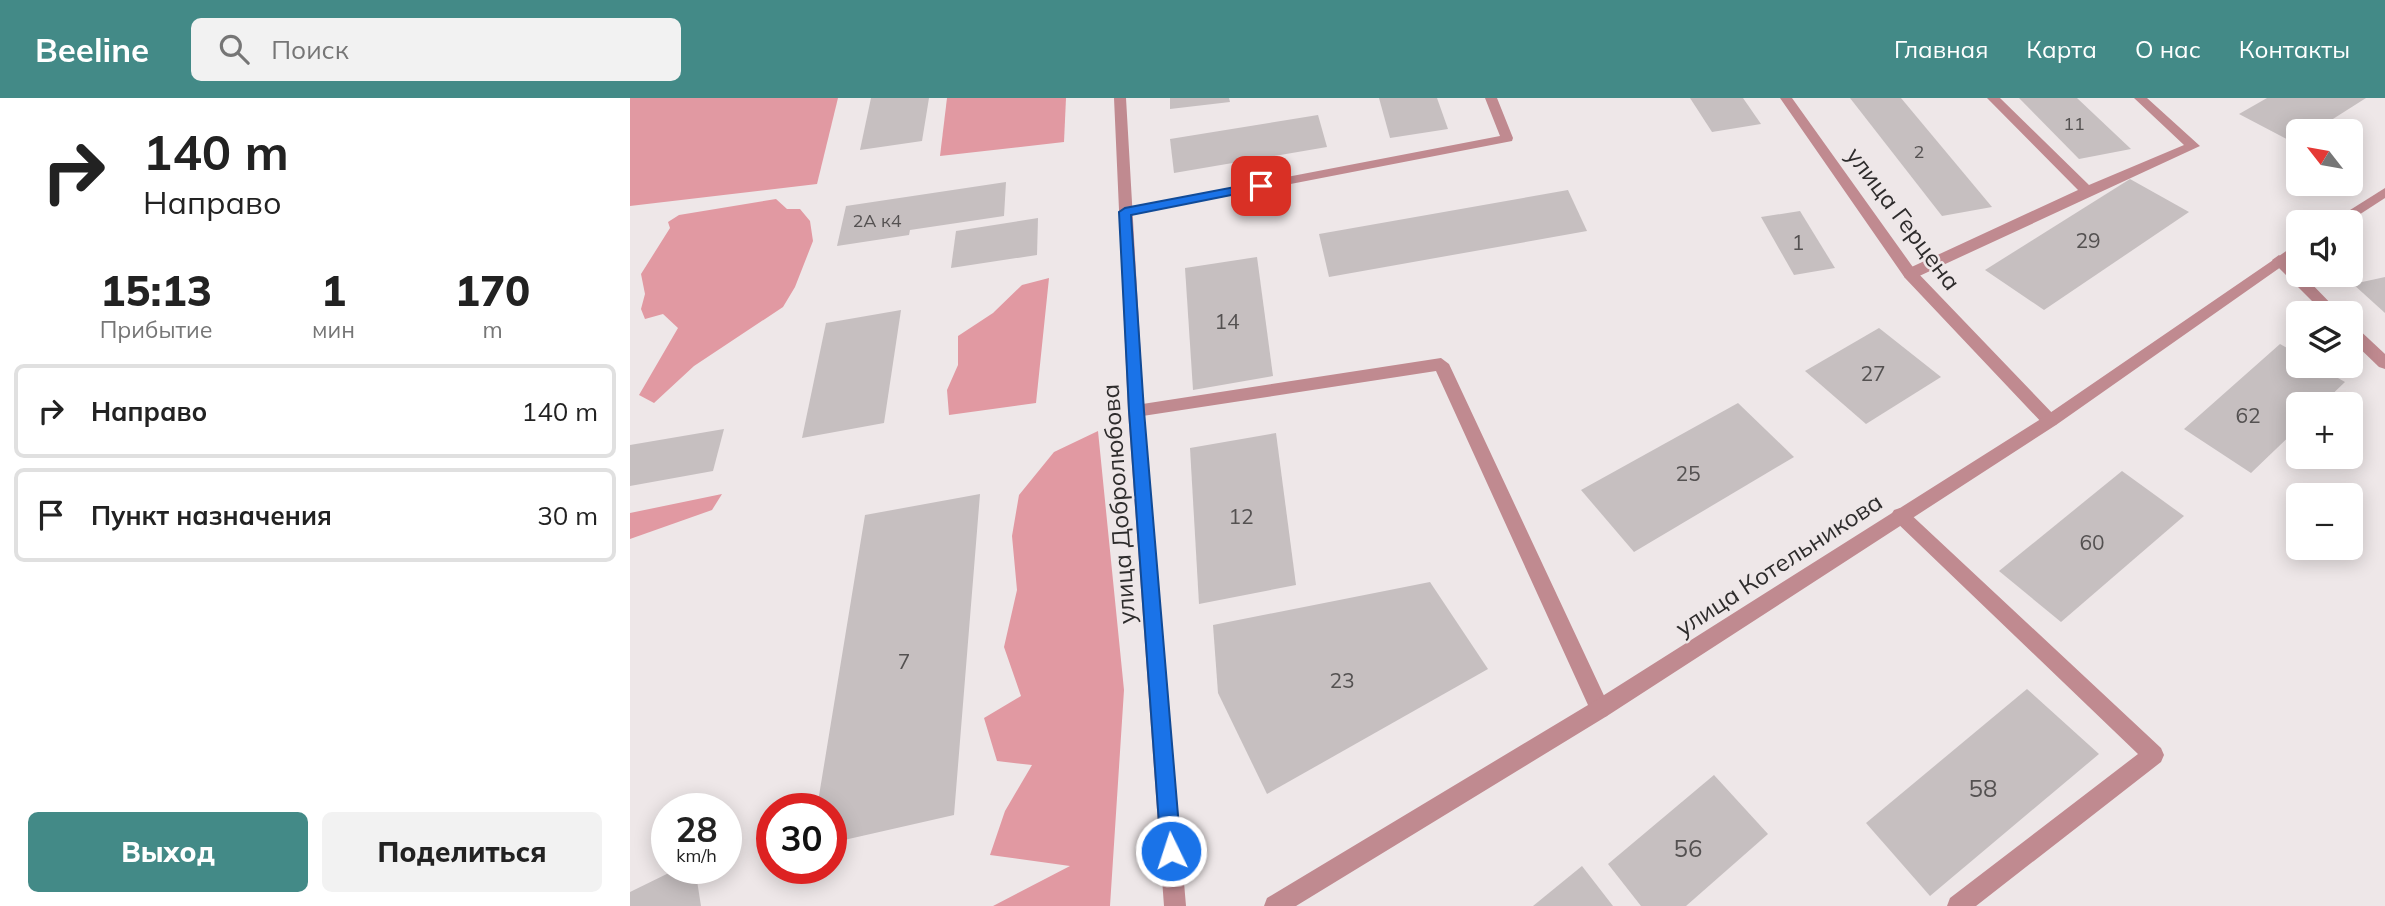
<!DOCTYPE html>
<html lang="ru">
<head>
<meta charset="utf-8">
<style>
  body { margin:0; font-family:Mulish,sans-serif; background:#f2f2f2; color:#222; height:100vh; display:flex; flex-direction:column; font-size:26px; white-space:nowrap }
  * { box-sizing:border-box; margin:0 }
  p { font-size:23px; color:#767676 }
  .icon { flex:none; width:38px; height:38px; fill:none; stroke:currentColor; stroke-width:2; stroke-linecap:round; stroke-linejoin:round }
  .map { position:relative; flex:1; overflow:hidden }
  .sheet { display:flex; flex-direction:column; background:#fff; width:630px }
  .sheet>* { flex:none }
  .guide { background:#fff; color:#222; overflow:hidden }
  .needle { width:46px; rotate:301deg }
  .controls { position:absolute; left:1656px; top:21px; display:grid; gap:14px }
  .controls a { display:grid; place-items:center; width:77px; height:77px; border-radius:10px; background:#fff; box-shadow:0 4px 18px #0003; font-size:35px }
  .speed { position:absolute; left:21px; top:695px; display:flex; gap:14px; font-size:35px; font-weight:700; text-align:center }
  .speed>* { display:grid; place-content:center; width:91px; height:91px; border-radius:50%; background:#fff; box-shadow:0 4px 18px #0003; line-height:1 }
  .speed small { font-size:18px; font-weight:400 }
  .speed .limit { border:10px solid #d22; background:#fff; color:#111 }
  .pin { position:absolute; display:grid; place-items:center; width:60px; height:60px; color:#fff; margin:-30px; border-radius:14px; box-shadow:0 4px 10px #0006 }
  .me { position:absolute; width:77px; margin:-38px; rotate:356deg; stroke-linejoin:round; filter:drop-shadow(0 0 5px #0008) }
  .turn { display:flex; align-items:center; gap:24px; height:147px; padding:0 28px; font-size:32px }
  .turn .icon { width:91px; height:91px; stroke-width:2.5 }
  .turn b { display:block; font-size:49px; line-height:60px }
  .eta { display:flex; justify-content:space-evenly; align-items:center; height:119px; text-align:center }
  .eta b { font-size:42px; font-weight:800; line-height:49px }
  .primary-button { display:flex; gap:14px; margin-top:auto; padding:14px 28px }
  .primary-button a { flex:1; height:80px; border-radius:10px; background:#438a87; color:#fff; font-size:28px; font-weight:800; line-height:80px; text-align:center }
  .primary-button a+a { background:#f2f2f2; color:#222 }
  ul { padding:0; list-style:none }
  li { display:flex; align-items:center; gap:21px; height:94px; margin:0 14px 10px; padding:0 14px; border:4px solid #e0e0e0; border-radius:10px }
  li div { flex:1 }
  li b { display:block; font-size:26px }
  li em { font-style:normal }
  header { display:flex; align-items:center; gap:42px; box-sizing:border-box; height:98px; padding:0 35px; background:#438a87; color:#fff }
  header strong { font-size:33px }
  nav { display:flex; gap:38px; margin-inline-start:auto; font-size:24px }
  .search { width:490px; height:63px; background:#f2f2f2; display:flex; align-items:center; gap:18px; box-sizing:border-box; padding:0 24px; border-radius:10px; color:#767676; font-size:26px }
  main { display:flex; flex:1; min-height:0 }
  .map>svg:first-child { display:block }
</style>
</head>
<body>
<header>
<strong>Beeline</strong>
<div class="search"><svg class="icon" aria-label="search" viewBox="0 0 24 24"><circle cx="10" cy="10" r="6"/><path d="M15 15l6 6"/></svg>Поиск</div>
<nav><a>Главная</a><a>Карта</a><a>О нас</a><a>Контакты</a></nav>
</header>
<main>
<section class="sheet">
<div class="guide">
<div class="turn"><svg class="icon" aria-label="right" viewBox="0 0 24 24"><path d="M7 20v-9h11M14 6l5 5-5 5"/></svg><div><b>140 m</b>Направо</div></div>
</div>
<div class="eta">
<div><b>15:13</b><p>Прибытие</p></div>
<div><b>1</b><p>мин</p></div>
<div><b>170</b><p>m</p></div>
</div>
<ul>
<li><svg class="icon" aria-label="right" viewBox="0 0 24 24"><path d="M7 20v-9h11M14 6l5 5-5 5"/></svg><div><b>Направо</b></div><em>140 m</em></li>
<li><svg class="icon" aria-label="arrive" viewBox="0 0 24 24"><path d="M6 21V4h12l-3 4 3 4H6"/></svg><div><b>Пункт назначения</b></div><em>30 m</em></li>
</ul>
<div class="primary-button"><a>Выход</a><a>Поделиться</a></div>
</section>
<div class="map">
<svg width="1755" height="808" viewBox="0 0 1755 808">
  <rect width="100%" height="100%" fill="#eee7e8"/>
  <g fill="#e199a2">
    <path d="M0,0H208L187,86L0,108Z"/>
    <path d="M317,0H436L434,44L310,58Z"/>
    <path d="M146,101L157,111H170L180,123L183,143L165,189L153,209L64,268L24,305L9,297L48,230L33,216L15,221L11,211L15,196L11,176L40,130L38,124L49,117Z"/>
    <path d="M419,180L406,305L319,317L317,292L328,267V238L363,215L392,187Z"/>
    <path d="M468,333L494,592L480,808H363L440,768L360,757L375,713L402,667L367,663L354,620L391,598L374,549L387,492L382,438L389,397L424,354Z"/>
    <path d="M92,396L82,412L0,441V415Z"/>
  </g>
  <g fill="#c6bfc0">
    <path d="M241,0H299L292,43L230,52Z"/>
    <path d="M540,0H599L600,4L540,11Z"/>
    <path d="M749,0H807L818,31L760,40Z"/>
    <path d="M1060,0H1113L1131,26L1082,34Z"/>
    <path d="M1220,0H1271L1362,109L1312,118Z"/>
    <path d="M1389,0H1447L1501,51L1449,61Z"/>
    <path d="M1637,0H1736L1684,33H1668V43L1664,45L1609,16Z"/>
    <path d="M688,17L697,49L544,75L540,41Z"/>
    <path d="M1500,81L1559,114L1414,212L1355,172Z"/>
    <path d="M376,84L374,118L280,132L279,137L207,148L216,108Z"/>
    <path d="M938,92L957,133L699,179L689,136Z"/>
    <path d="M1170,113L1205,170L1164,177L1131,119Z"/>
    <path d="M408,120L407,157L321,170L326,133Z"/>
    <path d="M627,159L643,278L563,292L555,170Z"/>
    <path d="M1755,179V215L1723,186Z"/>
    <path d="M271,212L254,325L172,340L196,225Z"/>
    <path d="M1249,230L1311,279L1236,326L1175,273Z"/>
    <path d="M1650,246L1668,256V268H1687L1715,284L1692,306H1668V330L1621,375L1554,331Z"/>
    <path d="M1108,305L1164,359L1004,454L951,392Z"/>
    <path d="M94,331L83,373L0,388V347Z"/>
    <path d="M646,335L666,487L569,506L560,350Z"/>
    <path d="M1492,373L1554,418L1431,524L1369,473Z"/>
    <path d="M350,396L324,717L201,745V710H187L235,417Z"/>
    <path d="M800,484L858,571L637,696L588,595L583,527Z"/>
    <path d="M1397,591L1469,656L1300,798L1236,725Z"/>
    <path d="M1084,677L1138,736L1056,808H1011L978,766Z"/>
    <path d="M952,768L983,808H903Z"/>
    <path d="M49,770H65L71,808H0V794Z"/>
  </g>
  <g fill="none" stroke-linecap="round" stroke-linejoin="round">
    <g fill="#c08a90" fill-rule="evenodd">
      <path d="M855,0H867L883,40L882,43L495,118L488,114L495,110L870,38Z"/>
      <path d="M1357,0H1370L1459,87L1554,47L1504,0H1517L1570,48L1285,180H1275L1273,176L1275,172L1448,92Z"/>
      <path d="M811,260L819,266L977,604L980,611L977,618L970,620L963,618L806,273L506,319L498,313L506,307Z"/>
      <path d="M1270,410L1276,412L1531,650L1534,657L1531,664L1346,808H1317L1320,800L1508,656L1264,422L1261,417L1264,412Z"/>
    </g>
    <g fill="#c08a90" fill-rule="evenodd">
      <path d="M484,0H496L514,313L556,808H534L498,313Z"/>
      <path d="M1150,0H1162L1285,172L1426,319L1428,323L1426,327H1414L1275,180Z"/>
      <path d="M1649,157L1668,172V177H1673L1710,215H1694L1644,165L1642,162Z"/>
      <path d="M1720,227L1725,228L1755,256V271L1749,269L1720,241Z"/>
    </g>
    <g fill="#c08a90" fill-rule="evenodd">
      <path d="M1755,90V100L1718,124H1701Z"/>
      <path d="M1668,145V157L1426,327L977,618L666,808H634L637,800L963,604L1414,319Z"/>
    </g>
  </g>
  <path fill="#1a73e8" stroke="#114b97" stroke-width="2" d="M631,84L638,88L636,90L501,117L514,313L551,753L548,760L541,763L534,760L531,753L499,313L489,114L495,110Z"/>
  <g text-anchor="middle" stroke-width="5" stroke-linejoin="round" paint-order="stroke">
    <g font-size="18" fill="#545151">
      <text x="1444" y="32">11</text>
      <text x="1289" y="60">2</text>
      <text x="247" y="129">2А к4</text>
    </g>
    <g font-size="21" fill="#545151">
      <text x="1458" y="150">29</text>
      <text x="1168" y="152">1</text>
      <text x="597" y="231">14</text>
      <text x="1243" y="283">27</text>
      <text x="1618" y="325">62</text>
      <text x="1058" y="383">25</text>
      <text x="611" y="426">12</text>
      <text x="1462" y="452">60</text>
      <text x="274" y="571">7</text>
      <text x="712" y="590">23</text>
    </g>
    <g font-size="24" fill="#2e2c2c" stroke="#eee7e8">
      <text transform="translate(1273 121) rotate(53)" y="8">улица Герцена</text>
      <text transform="translate(489 406) rotate(-94)" y="8">улица Добролюбова</text>
      <text transform="translate(1149 467) rotate(-33)" y="8">улица Котельникова</text>
    </g>
    <g font-size="24" fill="#545151">
      <text x="1353" y="699">58</text>
      <text x="1058" y="759">56</text>
    </g>
  </g>
</svg>
<div class="controls">
<a><svg class="needle" viewBox="-14 -14 28 28"><path d="M0-13l5 13h-10z" fill="#e53935"/><path d="M0 13l5-13h-10z" fill="#767676"/></svg></a>
<a><svg class="icon" aria-label="sound" viewBox="0 0 24 24"><path d="M4 9h4l5-4v14l-5-4H4zM17 9q2 3 0 6"/></svg></a>
<a><svg class="icon" aria-label="layers" viewBox="0 0 24 24"><path d="M12 4l9 5-9 5-9-5zM3 14l9 5 9-5"/></svg></a>
<a>+</a>
<a>−</a>
</div>
<div class="speed"><div>28<small>km/h</small></div><div class="limit">30</div></div>
<div class="pin" style="left:631px;top:88px;background:#d93025"><svg class="icon" aria-label="arrive" viewBox="0 0 24 24"><path d="M6 21V4h12l-3 4 3 4H6"/></svg></div>
<svg class="me" style="left:541px;top:753px" viewBox="-20 -20 40 40"><circle r="17" fill="#1a73e8" stroke="#fff" stroke-width="3"/><path d="M0-11L8 9 0 5-8 9z" fill="#fff"/></svg>
</div>
</main>
</body>
</html>
